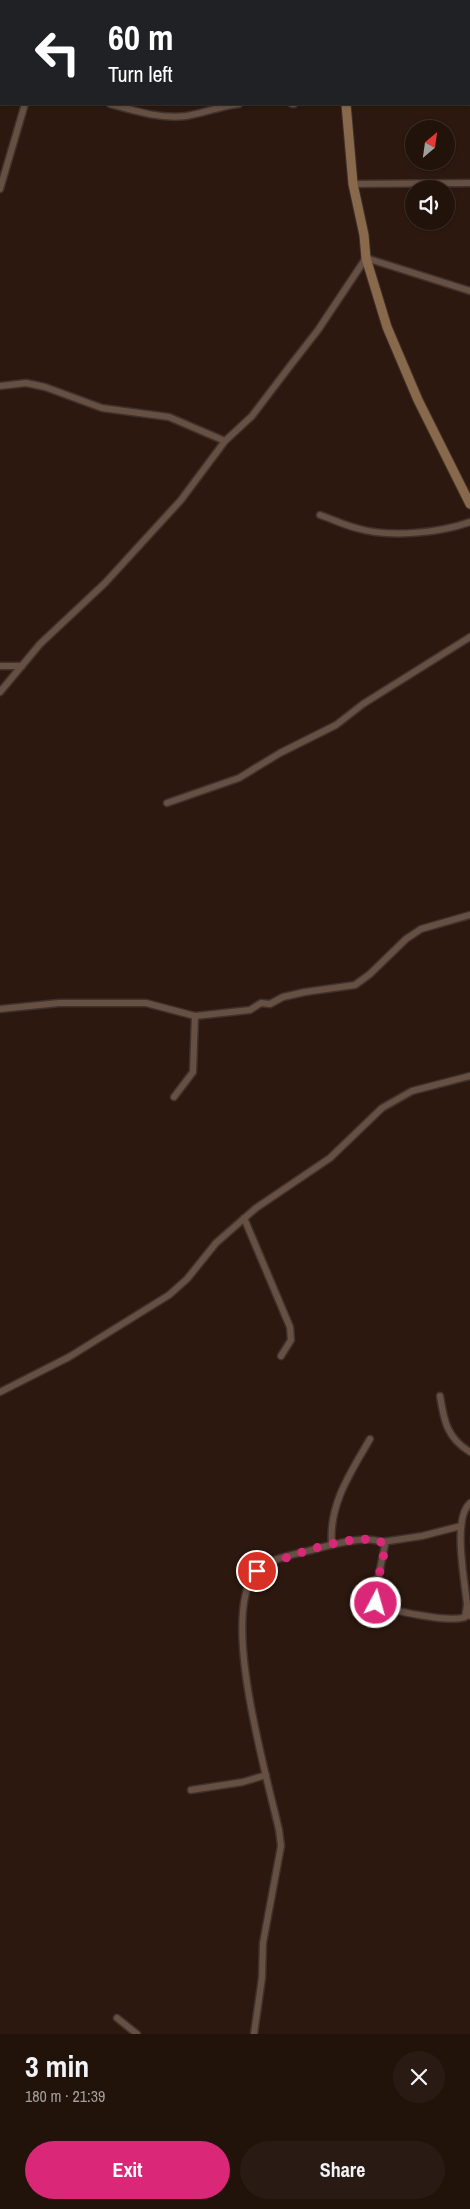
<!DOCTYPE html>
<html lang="en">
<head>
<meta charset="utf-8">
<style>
  body { margin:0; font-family:"Archivo Narrow",sans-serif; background:#291b13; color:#f1f3f6; height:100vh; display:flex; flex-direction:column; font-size:19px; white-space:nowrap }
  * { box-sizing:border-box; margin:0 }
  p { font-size:16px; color:#a29e9c }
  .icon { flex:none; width:28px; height:28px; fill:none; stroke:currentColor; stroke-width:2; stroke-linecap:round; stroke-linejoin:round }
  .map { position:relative; height:2034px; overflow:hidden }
  .details { display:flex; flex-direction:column; background:#21120a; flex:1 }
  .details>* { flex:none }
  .hud { position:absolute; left:0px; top:0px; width:470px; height:105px; box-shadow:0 1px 4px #0004,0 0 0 1px #3e322b; background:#202124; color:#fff; overflow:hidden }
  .needle { width:32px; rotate:29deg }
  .fabs { position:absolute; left:405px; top:120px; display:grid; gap:10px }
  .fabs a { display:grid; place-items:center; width:50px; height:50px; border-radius:50%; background:#21120a; box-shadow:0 1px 4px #0004,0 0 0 1px #3e322b; font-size:25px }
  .pin { position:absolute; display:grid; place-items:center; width:42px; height:42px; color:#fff; margin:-21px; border:2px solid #fff; border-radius:50%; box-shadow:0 1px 5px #0007 }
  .me { position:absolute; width:55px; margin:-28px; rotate:6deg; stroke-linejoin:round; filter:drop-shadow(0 0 4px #0008) }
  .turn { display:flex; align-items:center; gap:18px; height:105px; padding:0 25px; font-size:22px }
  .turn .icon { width:65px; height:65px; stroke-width:2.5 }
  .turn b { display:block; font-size:35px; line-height:42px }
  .round { display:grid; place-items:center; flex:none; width:52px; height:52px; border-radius:26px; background:#291b13 }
  .summary { display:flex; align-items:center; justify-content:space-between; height:85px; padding:0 25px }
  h1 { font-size:30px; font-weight:700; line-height:38px }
  .primary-button { display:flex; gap:10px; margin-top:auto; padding:10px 25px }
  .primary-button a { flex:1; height:58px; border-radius:30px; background:#db2777; color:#fff; font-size:20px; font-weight:700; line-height:58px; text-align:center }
  .primary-button a+a { background:#291b13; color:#f1f3f6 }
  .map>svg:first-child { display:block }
</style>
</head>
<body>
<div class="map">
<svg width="470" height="2034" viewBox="0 0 470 2034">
  <rect width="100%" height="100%" fill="#2c180e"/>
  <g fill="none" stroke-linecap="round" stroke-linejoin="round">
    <defs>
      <g id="minor">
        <path d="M401,0L405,1"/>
        <path d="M469,18H470"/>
        <path d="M0,65H1"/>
        <path d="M110,104C135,111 160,119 186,116C204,113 221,106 239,104"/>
        <path d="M292,104H294"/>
        <path d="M353,184L470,183"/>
        <path d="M0,189L25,104"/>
        <path d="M0,386L26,383L45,387L102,408L169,417L225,441"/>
        <path d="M320,515C332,519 344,525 356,528C389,538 439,533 470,522"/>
        <path d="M0,666H22"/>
        <path d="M0,692L40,644L105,583L181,500L225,441L252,416L290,366L318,330L366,258L470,291"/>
        <path d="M167,803L239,778L280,753L336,725L363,704L470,637"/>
        <path d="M0,1009L59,1003H146L195,1016L250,1010L261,1003L270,1004L283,997L305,992L355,985L370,974L406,939L421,929L470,915"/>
        <path d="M174,1097L193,1072L195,1016"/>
        <path d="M244,1218L290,1327L291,1340L281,1356"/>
        <path d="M0,1392L69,1357L169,1295L187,1279L216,1243L256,1208L330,1158L382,1108L412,1091L470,1076"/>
        <path d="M440,1396C444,1421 447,1438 470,1452"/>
        <path d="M470,1503C452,1519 465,1581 467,1605L470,1616"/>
        <path d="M382,1542L422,1536L461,1526"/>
        <path d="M332,1545C328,1505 351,1472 370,1439"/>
        <path d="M191,1790L243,1782L266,1775"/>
        <path d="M117,2018L137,2034"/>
        <path d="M254,2034L262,1978L263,1943L281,1846L279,1830C267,1776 219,1615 256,1572C271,1556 300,1554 319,1548C334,1544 374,1533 385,1545L374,1598L376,1603C389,1611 451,1623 465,1617L467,1605"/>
      </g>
      <g id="secondary">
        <path d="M336,0V1"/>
        <path d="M346,104L353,184L364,235L366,258L387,327L418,400L470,504"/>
      </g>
    </defs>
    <use href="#minor" stroke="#40312c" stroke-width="9"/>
    <use href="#secondary" stroke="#40312c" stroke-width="11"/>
    <use href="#minor" stroke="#664f43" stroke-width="6"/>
    <use href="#secondary" stroke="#89694b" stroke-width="9"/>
  </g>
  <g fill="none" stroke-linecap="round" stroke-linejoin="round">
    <path stroke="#db2777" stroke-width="9" stroke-dasharray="0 16.2" d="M257,1571C276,1559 368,1526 385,1545V1549L374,1598L376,1603"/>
  </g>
</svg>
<div class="fabs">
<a><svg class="needle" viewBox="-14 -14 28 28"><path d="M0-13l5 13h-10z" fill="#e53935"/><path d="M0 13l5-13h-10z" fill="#a29e9c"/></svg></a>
<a><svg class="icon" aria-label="sound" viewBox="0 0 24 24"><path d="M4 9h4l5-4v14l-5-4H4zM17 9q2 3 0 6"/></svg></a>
</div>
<div class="pin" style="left:257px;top:1571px;background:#d93025"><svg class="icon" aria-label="arrive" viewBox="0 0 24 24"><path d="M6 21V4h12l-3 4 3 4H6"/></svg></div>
<svg class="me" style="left:376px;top:1603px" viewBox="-20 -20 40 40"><circle r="17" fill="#db2777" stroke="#fff" stroke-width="3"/><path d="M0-11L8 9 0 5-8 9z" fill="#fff"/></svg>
<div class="hud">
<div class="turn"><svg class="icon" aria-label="left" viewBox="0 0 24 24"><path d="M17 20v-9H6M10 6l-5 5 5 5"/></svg><div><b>60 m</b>Turn left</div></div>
</div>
</div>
<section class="details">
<div class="summary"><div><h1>3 min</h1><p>180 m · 21:39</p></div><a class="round"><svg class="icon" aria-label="close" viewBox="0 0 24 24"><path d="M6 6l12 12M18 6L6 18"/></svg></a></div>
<div class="primary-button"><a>Exit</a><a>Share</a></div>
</section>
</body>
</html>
